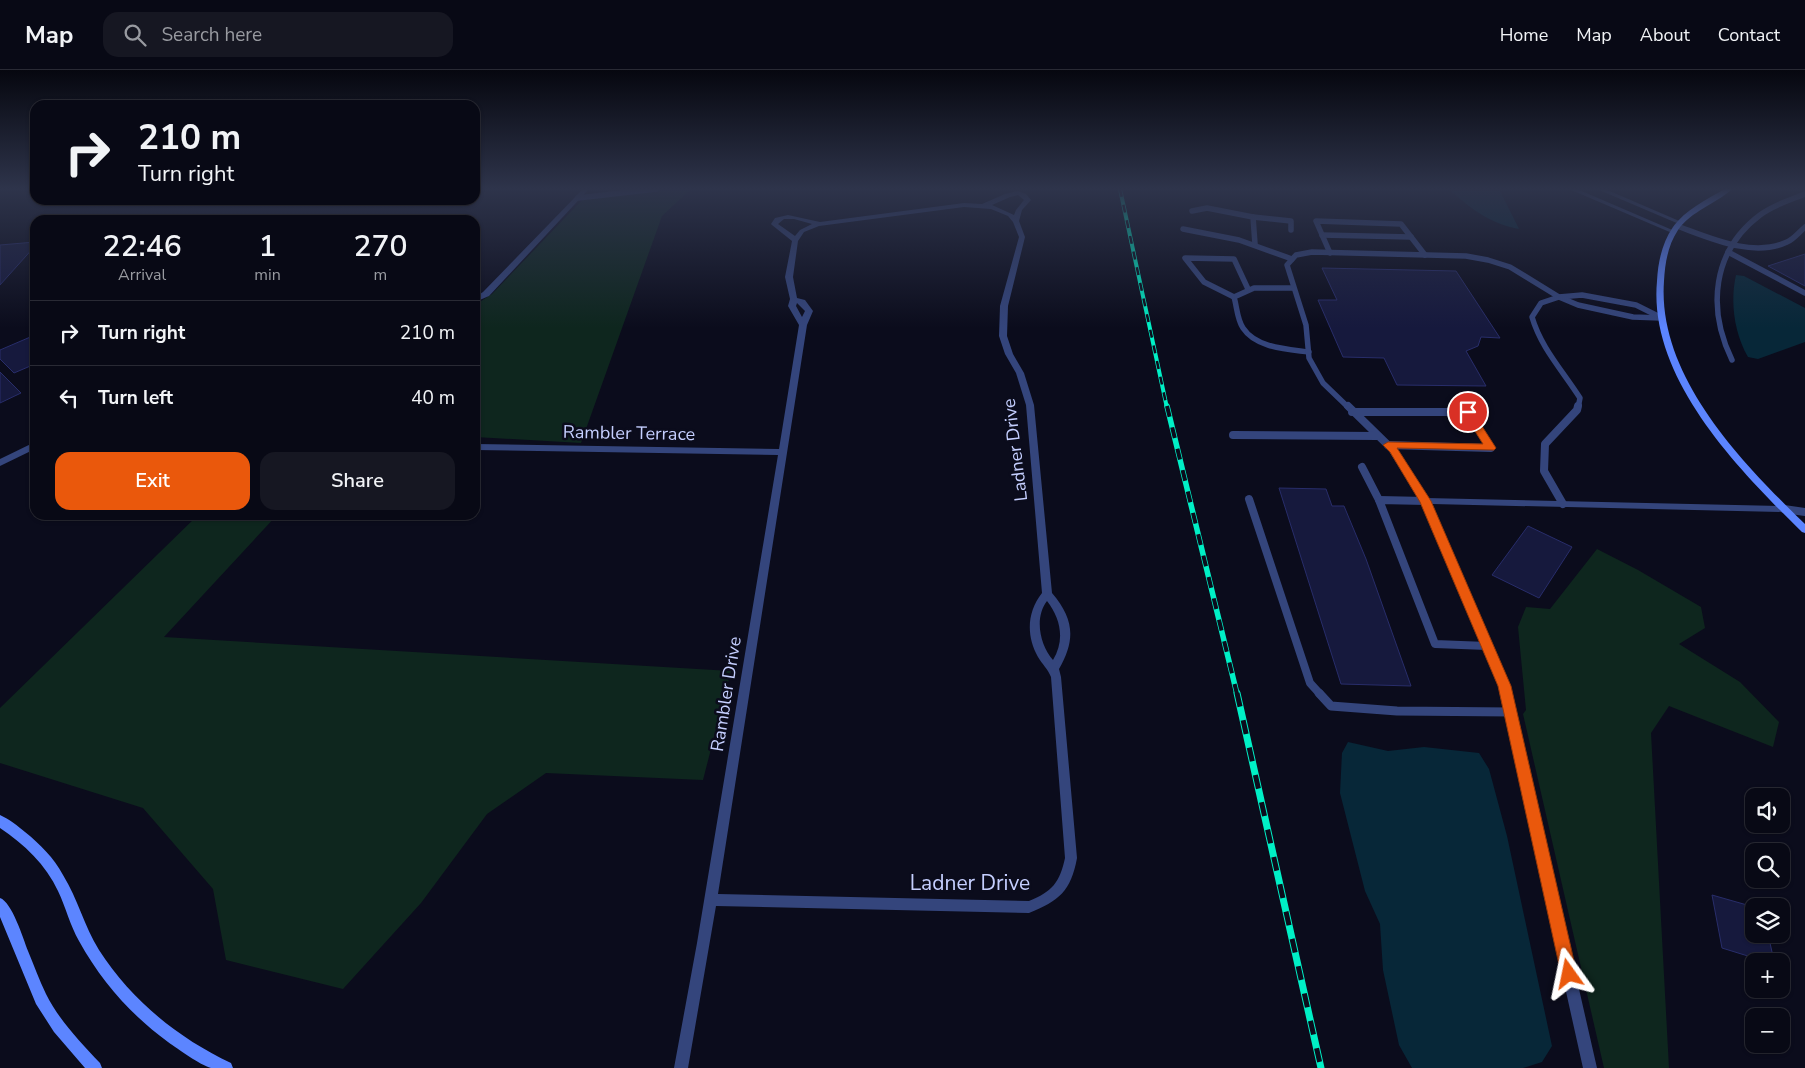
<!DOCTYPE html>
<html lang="en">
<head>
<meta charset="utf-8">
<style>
  body { margin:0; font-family:"Nunito Sans",sans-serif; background:#161722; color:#f1f3f6; height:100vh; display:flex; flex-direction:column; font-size:19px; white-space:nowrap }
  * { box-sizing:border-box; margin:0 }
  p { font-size:16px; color:#989aa0 }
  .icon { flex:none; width:28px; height:28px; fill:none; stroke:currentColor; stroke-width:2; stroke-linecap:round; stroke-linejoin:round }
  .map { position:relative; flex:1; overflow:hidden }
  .details { position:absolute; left:30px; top:145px; width:450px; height:305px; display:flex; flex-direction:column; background:#080915; border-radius:15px; box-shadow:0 1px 4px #0004,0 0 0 1px #292a34 }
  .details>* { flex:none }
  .top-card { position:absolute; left:30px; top:30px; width:450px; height:105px; border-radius:15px; box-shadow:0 1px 4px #0004,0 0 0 1px #292a34; background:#080915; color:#f1f3f6; overflow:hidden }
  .buttons { position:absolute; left:1745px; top:718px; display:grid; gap:10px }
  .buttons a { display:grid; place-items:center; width:45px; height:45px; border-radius:10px; background:#080915; box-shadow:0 1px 4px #0004,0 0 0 1px #292a34; font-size:25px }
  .pin { position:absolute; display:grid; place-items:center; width:42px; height:42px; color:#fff; margin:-21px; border:2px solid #fff; border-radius:50%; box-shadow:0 1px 5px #0007 }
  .me { position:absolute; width:55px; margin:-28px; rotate:348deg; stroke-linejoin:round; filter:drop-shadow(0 0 4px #0008) }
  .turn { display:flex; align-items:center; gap:18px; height:105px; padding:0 25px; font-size:22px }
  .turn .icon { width:65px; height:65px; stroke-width:2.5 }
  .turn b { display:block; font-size:35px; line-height:42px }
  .eta { display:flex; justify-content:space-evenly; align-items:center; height:85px; text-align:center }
  .eta b { font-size:30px; font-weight:600; line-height:35px }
  .button { display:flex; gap:10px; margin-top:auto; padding:10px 25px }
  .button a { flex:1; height:58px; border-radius:15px; background:#ea580c; color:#fff; font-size:20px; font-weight:600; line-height:58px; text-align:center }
  .button a+a { background:#161722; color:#f1f3f6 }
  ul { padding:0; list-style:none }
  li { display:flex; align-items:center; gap:15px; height:65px; padding:0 25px; border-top:1px solid #292a34 }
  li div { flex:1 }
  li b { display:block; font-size:19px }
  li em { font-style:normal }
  header { display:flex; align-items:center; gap:30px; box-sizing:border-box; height:70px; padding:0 25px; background:#080915; border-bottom:1px solid #292a34 }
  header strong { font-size:24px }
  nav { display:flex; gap:28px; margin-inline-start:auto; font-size:18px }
  .search { width:350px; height:45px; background:#161722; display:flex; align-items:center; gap:12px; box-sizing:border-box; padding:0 18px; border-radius:15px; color:#989aa0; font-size:19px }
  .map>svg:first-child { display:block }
</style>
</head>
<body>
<header>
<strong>Map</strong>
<div class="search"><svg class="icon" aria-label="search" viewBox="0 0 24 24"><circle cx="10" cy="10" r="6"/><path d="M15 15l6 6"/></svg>Search here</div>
<nav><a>Home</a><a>Map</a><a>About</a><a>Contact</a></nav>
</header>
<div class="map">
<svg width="1805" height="998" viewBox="0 0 1805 998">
  <rect width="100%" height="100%" fill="#0b0c1c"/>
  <g fill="#0e261e">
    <path d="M652,119H691L662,146L581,373L475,367V235L492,224L584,128Z"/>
    <path d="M198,445H277L164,567L731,601L703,710L546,703L487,744L421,833L343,919L226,890L213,819L143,738L0,693V638Z"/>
    <path d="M1597,479L1638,500L1701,537L1705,558L1679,574L1740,612L1779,652L1773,677L1669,636L1651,663L1669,998H1604L1523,644L1526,640L1518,557L1526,537L1550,539Z"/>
  </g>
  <g fill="#072738">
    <path d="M1449,119H1499L1519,159C1492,155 1468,137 1449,119Z"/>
    <path d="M1736,205L1744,206L1805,238V272L1758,289L1748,287C1734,263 1730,231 1736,205Z"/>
    <path d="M1348,672L1388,681L1424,677L1479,683L1489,699L1507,766L1552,976L1542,992L1523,998H1412L1399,975L1383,900L1380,854L1365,821L1340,723L1342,683Z"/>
  </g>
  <g fill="#16193d" stroke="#282d6a">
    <path d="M35,172V176L0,215V175Z"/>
    <path d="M1805,184V216L1768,196Z"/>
    <path d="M1322,198L1456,201L1500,268L1481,267L1478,276L1466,281L1486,316L1397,315L1384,288L1343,287L1318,230H1337Z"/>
    <path d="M35,265V294L14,303L0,289V280Z"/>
    <path d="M0,302L21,323L0,333Z"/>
    <path d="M1279,418L1326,419L1332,436H1344L1366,489L1411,616L1341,614Z"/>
    <path d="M1528,456L1572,477L1539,528L1492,505Z"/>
    <path d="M1712,825L1754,837V864H1768L1774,891H1764L1722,878Z"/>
  </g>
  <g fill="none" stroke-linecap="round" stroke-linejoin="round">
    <g stroke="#34457c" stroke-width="5.5">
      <path d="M578,128L656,119"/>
      <path d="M1192,141L1207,138L1253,147L1255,174"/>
      <path d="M1253,147L1291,151V160"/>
      <path d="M1677,156C1710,168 1753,188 1787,172C1794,169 1799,162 1805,157"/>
      <path d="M1183,159L1239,170L1292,189"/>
      <path d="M1322,165L1411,167"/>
      <path d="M1728,182L1805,223"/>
      <path d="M1330,183L1316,151L1401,154L1425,185"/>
      <path d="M1293,218H1254L1234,227C1237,237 1237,249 1243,258C1256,278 1287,279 1309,282"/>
      <path d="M1234,227L1204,212L1185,188L1234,189L1248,219"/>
      <path d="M1732,290C1707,239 1712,181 1760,145C1773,135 1790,130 1805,124"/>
      <path d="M1349,338L1323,313L1309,288L1306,255L1287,195L1296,185L1312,182L1466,186L1488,190L1510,197L1559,227L1578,235L1633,247L1661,248"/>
      <path d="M1578,338L1580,328C1563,301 1541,278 1532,247L1541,233L1559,227L1582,225L1636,235L1658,246"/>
    </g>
    <g stroke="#34457c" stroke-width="8">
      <path d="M1348,336L1393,380L1426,431"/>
      <path d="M1352,342H1467L1491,378L1388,375"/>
      <path d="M1233,365L1377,366"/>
      <path d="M1362,397L1379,430"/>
      <path d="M1249,429L1310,613L1320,624"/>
      <path d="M1426,431L1379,430L1435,574L1487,576"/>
      <path d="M1563,434L1544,401L1545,374L1577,340L1578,336"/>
      <path d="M1784,439L1805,442"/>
    </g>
    <path stroke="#34457c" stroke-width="9" d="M1319,623L1331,636L1397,641L1512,642"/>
    <g fill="#34457c" fill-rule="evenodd">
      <path d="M583,119H589L489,226L475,232V227L483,222Z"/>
      <path d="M1569,119H1577L1677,162L1672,163Z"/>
      <path d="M1597,119H1605L1684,153L1679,154Z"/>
      <path d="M1018,121L1026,124L1031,130L1022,140L1019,151L1025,167L1008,236L1007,266L1013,284L1024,303L1034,335L1052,523C1074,549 1076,569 1059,599L1061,607L1077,788C1071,821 1059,831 1029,843L716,836L688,998H674L697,873L778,385L475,380V374L779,379L799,255L788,236L790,229L785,207L792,171L772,155L771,154L775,148L788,145L820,152L964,133L982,134L1005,124ZM1018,125L1024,130L1016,140L1014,145L992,135L1010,127ZM964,137L991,139L1008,146L1013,152L1019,167L1000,236L999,266L1005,284L1016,303L1026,335L1042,523C1027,542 1026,566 1038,587C1042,594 1048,599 1051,607L1065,788C1060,812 1052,822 1029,831L718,824L807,255L813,241L805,230L797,228L793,207L798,171L804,162L819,156ZM784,149H794L812,154L800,160L795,166L778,154ZM797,233L805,241L802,247L796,236ZM1047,531C1061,549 1065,570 1053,590C1040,575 1034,548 1047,531Z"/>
      <path d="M35,372V379L0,396V389Z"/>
      <path d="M1426,428L1784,436L1789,439L1784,442L1432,434L1510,616L1597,998H1583L1498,616L1421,431Z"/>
    </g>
    <g fill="#5c85ff" fill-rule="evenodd">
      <path d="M1725,119H1732C1716,134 1691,141 1678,160C1668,175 1665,193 1664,211C1657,306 1742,393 1805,454V463L1802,462C1738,399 1648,308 1657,211C1658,192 1662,173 1673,157C1685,140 1707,129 1725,119Z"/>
      <path d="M0,745C9,749 18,756 25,762C40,774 54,788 63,805C78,829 84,856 99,880C131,930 178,968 231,993L233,998C227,998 217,998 211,998C200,995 178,979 168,972C131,945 101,911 79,871C70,855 66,838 58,821C46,795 24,774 0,758Z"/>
      <path d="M0,828C12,832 23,868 28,881C34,895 39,910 46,924C59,950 80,972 100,993L102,998H85L54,962L36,934L0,847Z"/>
    </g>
    <defs>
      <path id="rail-far2" d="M1120,119L1167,338"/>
      <path id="rail-far1" d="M1167,336L1237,624"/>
      <path id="rail" d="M1237,623L1321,998"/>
    </defs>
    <use href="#rail-far2" stroke="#00f0c6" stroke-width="4"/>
    <use href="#rail-far1" stroke="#00f0c6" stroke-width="5.5"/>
    <use href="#rail" stroke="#00f0c6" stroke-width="7"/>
    <use href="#rail-far2" stroke="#0b0c1c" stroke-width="2.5" stroke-dasharray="8" stroke-linecap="butt"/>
    <use href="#rail-far1" stroke="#0b0c1c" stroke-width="4" stroke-dasharray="11" stroke-linecap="butt"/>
    <use href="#rail" stroke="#0b0c1c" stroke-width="5" stroke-dasharray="14" stroke-linecap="butt"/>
  </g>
  <linearGradient id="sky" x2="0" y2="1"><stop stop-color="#06070f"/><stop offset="0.46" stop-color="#2e344b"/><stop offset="1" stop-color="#2e344b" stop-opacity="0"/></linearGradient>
  <rect width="1805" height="258" fill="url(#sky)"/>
  <path fill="#ea580c" stroke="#983908" d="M1464,339H1471L1496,378L1494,380L1397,378L1431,431L1511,616L1577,904L1575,910L1569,912L1563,910L1561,904L1498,616L1420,432L1390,382L1383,375L1388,372L1483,374L1463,342Z"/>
  <g text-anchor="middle" stroke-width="5" stroke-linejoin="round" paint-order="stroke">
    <g font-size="18" fill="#c5cfff" stroke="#0b0c1c">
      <text transform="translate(629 363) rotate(1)" y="6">Rambler Terrace</text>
      <text transform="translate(1015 380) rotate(-97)" y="6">Ladner Drive</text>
      <text transform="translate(726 624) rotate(-81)" y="6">Rambler Drive</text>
    </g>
    <g font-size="21" fill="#c5cfff" stroke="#0b0c1c">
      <text x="970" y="820">Ladner Drive</text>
    </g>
  </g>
</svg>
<div class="buttons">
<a><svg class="icon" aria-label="sound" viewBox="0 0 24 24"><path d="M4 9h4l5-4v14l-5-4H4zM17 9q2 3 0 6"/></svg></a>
<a><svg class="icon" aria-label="search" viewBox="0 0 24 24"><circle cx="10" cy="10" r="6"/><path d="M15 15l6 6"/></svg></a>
<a><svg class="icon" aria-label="layers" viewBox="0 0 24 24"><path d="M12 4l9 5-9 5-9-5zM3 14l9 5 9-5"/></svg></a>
<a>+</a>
<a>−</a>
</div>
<div class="pin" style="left:1468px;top:342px;background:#d93025"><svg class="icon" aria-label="arrive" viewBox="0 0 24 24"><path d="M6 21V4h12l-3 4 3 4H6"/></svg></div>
<svg class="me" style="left:1569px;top:904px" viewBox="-20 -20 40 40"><path d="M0-17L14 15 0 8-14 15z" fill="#ea580c" stroke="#fff" stroke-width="4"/></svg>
<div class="top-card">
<div class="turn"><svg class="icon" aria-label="right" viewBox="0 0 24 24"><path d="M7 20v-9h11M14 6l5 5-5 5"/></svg><div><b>210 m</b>Turn right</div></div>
</div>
<section class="details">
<div class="eta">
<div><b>22:46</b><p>Arrival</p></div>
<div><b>1</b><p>min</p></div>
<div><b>270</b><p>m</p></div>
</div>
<ul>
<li><svg class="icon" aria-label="right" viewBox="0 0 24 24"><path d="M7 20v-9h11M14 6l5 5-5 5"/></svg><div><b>Turn right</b></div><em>210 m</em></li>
<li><svg class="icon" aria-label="left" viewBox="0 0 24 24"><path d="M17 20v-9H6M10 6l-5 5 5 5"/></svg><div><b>Turn left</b></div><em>40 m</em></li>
</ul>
<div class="button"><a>Exit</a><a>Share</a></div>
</section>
</div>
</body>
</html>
